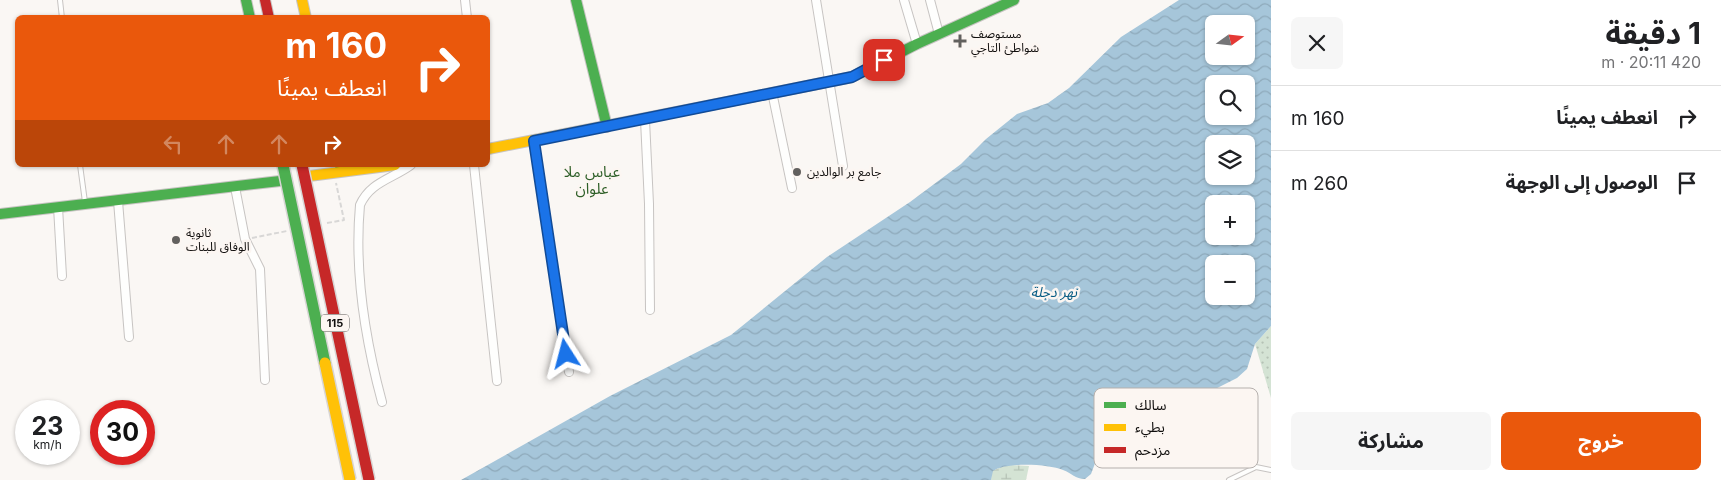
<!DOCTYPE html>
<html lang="ar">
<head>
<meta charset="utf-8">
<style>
  body { margin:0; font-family:Inter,"Noto Sans Arabic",sans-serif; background:#f6f6f6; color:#202124; direction:rtl; height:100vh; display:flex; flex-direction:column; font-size:19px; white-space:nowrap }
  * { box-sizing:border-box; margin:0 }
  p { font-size:16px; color:#757577 }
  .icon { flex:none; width:28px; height:28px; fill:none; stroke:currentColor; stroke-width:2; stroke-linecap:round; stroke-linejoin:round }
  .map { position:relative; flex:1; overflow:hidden; direction:ltr }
  .details { display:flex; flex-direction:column; background:#fff; width:450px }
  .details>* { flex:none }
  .banner { position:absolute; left:15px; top:15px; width:475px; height:152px; border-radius:8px; box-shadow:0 1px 4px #0004; direction:rtl; background:#ea580c; color:#fff; overflow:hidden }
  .needle { width:32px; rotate:75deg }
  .buttons { position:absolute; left:1205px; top:15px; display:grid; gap:10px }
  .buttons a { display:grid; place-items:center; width:50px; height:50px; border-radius:8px; background:#fff; box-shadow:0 1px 4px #0004; font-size:25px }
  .speed { position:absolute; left:15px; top:400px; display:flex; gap:10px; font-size:25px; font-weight:700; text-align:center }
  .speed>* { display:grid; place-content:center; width:65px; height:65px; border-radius:50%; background:#fff; box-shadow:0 1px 4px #0004; line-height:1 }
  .speed small { font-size:12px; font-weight:400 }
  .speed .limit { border:8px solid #d22; background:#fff; color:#111 }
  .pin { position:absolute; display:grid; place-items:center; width:42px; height:42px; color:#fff; margin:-21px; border-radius:10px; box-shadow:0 2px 8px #0006 }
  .me { position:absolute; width:55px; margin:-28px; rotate:351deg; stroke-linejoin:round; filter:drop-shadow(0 0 4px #0008) }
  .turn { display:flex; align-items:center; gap:18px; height:105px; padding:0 20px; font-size:22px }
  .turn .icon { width:65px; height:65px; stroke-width:2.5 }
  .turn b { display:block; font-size:35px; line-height:42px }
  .lanes { display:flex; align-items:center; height:48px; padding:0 20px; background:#0003; justify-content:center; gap:25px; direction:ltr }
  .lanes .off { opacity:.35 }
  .round { display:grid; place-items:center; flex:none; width:52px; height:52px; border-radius:8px; background:#f6f6f6 }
  .head { display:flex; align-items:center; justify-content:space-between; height:85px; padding:0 20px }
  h1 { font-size:30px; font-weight:700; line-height:38px }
  .primary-button { display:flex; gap:10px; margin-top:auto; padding:10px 20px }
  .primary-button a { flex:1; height:58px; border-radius:8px; background:#ea580c; color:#fff; font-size:20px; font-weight:700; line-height:58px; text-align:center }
  .primary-button a+a { background:#f6f6f6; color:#202124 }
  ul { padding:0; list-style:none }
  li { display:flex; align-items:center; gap:15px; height:65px; padding:0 20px; border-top:1px solid #e0e0e0 }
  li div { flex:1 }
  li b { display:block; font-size:19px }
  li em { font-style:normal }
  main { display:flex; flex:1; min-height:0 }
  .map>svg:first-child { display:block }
</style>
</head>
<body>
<main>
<section class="details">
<div class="head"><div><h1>1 دقيقة</h1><p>420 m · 20:11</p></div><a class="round"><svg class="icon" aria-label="close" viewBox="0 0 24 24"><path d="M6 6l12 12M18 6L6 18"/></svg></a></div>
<ul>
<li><svg class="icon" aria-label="right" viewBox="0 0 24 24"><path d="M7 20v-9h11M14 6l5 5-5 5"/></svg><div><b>انعطف يمينًا</b></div><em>160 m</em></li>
<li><svg class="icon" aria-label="arrive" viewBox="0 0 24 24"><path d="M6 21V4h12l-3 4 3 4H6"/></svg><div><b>الوصول إلى الوجهة</b></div><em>260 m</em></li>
</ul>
<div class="primary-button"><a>خروج</a><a>مشاركة</a></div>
</section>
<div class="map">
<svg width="1271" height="480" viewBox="0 0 1271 480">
  <defs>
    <pattern id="green-dots" width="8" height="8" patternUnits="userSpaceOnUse" patternTransform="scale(1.25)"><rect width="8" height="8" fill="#d4e3d4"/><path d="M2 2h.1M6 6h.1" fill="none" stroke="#b5c2b5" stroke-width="1.8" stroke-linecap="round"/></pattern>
    <pattern id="wetland-marsh" width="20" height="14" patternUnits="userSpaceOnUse" patternTransform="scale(1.25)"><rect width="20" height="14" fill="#d4e3d4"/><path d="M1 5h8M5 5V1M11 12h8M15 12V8" fill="none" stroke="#b5c2b5"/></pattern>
    <pattern id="water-waves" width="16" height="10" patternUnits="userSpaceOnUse" patternTransform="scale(1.25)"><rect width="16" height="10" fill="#a6c6da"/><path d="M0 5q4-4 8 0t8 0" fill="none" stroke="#8ea9ba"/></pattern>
  </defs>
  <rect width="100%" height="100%" fill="#faf7f4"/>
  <path fill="url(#green-dots)" d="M1271,326V398L1255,344Z"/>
  <path fill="url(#wetland-marsh)" d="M1011,465L1029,466L1026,480H991L992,471L1001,467Z"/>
  <path fill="url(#water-waves)" fill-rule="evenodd" d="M1179,0H1271V326L1255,344L1247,369L1237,378L1126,434L1103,451L1097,458L1091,474L1085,479C1075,479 1072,473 1063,470C1048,464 1006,462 993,471L991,480H461L610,396L731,335L827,257L910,202L961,164L986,139L1017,114L1048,103L1069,88L1121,37ZM1214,24H1246V56H1214ZM1214,84H1246V116H1214ZM1214,144H1246V176H1214ZM1214,204H1246V236H1214ZM1214,264H1246V296H1214Z"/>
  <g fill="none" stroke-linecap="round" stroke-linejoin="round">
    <defs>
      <g id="lane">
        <path d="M60,0L62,18"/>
        <path d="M80,165L85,202"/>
        <path d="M1229,480L1256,467L1271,470"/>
      </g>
      <g id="street">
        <path d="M465,0L467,18"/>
        <path d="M816,0L843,166"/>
        <path d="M904,0L917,44"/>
        <path d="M930,0L939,34"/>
        <path d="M772,92L792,188"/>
        <path d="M645,120L649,204L650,310"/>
        <path d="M534,141L569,372"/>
        <path d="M474,165L497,381"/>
        <path d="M235,187L245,239L260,269L265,380"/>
        <path d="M118,201L129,337"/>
        <path d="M58,207L62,276"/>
        <path d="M382,402C365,339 354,271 360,205C370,182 392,179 411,165"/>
      </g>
      <g id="fast">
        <path d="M246,0L250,18"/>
        <path d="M576,0L607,127"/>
        <path d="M807,86L852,77L917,44L1014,0"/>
        <path d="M340,165L341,171"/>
        <path d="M0,214L280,181"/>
      </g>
      <g id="slow">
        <path d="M302,0L306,18"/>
        <path d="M488,149L807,86"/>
        <path d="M309,176L395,165"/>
      </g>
      <path id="jam" d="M265,0L269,18"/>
    </defs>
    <use href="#lane" stroke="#c7c4c2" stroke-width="6"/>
    <use href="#street" stroke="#c7c4c2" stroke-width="10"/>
    <use href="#fast" stroke="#c7c4c2" stroke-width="12"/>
    <use href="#slow" stroke="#c7c4c2" stroke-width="12"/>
    <use href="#jam" stroke="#c7c4c2" stroke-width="12"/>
    <g stroke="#d8d7d6" stroke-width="2" stroke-dasharray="5 2.5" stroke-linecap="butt">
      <path d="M327,223L344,220L336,183"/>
      <path d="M252,238L287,231"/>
    </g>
    <use href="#lane" stroke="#fefefd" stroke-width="4"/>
    <use href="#street" stroke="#fefefd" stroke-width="8"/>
    <use href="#fast" stroke="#4caf50" stroke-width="10"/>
    <use href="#slow" stroke="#ffc107" stroke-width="10"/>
    <use href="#jam" stroke="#c62828" stroke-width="10"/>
    <defs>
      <path id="fast-bridge" d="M283,165L325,363"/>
      <path id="slow-bridge" d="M325,363L350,480"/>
      <path id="jam-bridge" d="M302,165L369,480"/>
    </defs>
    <use href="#fast-bridge" stroke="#d7d5d4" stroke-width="14" stroke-linecap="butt"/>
    <use href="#slow-bridge" stroke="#d7d5d4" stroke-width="14" stroke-linecap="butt"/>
    <use href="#jam-bridge" stroke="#d7d5d4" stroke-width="14" stroke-linecap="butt"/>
    <use href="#fast-bridge" stroke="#4caf50" stroke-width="11"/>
    <use href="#slow-bridge" stroke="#ffc107" stroke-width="11"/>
    <use href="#jam-bridge" stroke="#c62828" stroke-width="11"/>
  </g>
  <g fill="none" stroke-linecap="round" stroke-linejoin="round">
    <defs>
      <path id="route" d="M566,354L534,141L852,77L884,60"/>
    </defs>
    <use href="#route" stroke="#114b97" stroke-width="12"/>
    <use href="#route" stroke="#1a73e8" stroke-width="9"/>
  </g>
  <g fill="#62605e" stroke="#fcf6f2" stroke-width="2">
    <path d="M957.5 33.5h5v5h5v5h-5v5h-5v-5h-5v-5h5z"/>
    <circle cx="797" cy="172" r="5"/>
    <circle cx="176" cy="240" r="5"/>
  </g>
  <g text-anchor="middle" stroke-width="5" stroke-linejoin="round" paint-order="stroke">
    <rect fill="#fcf6f2" stroke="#575452" stroke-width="1" x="321" y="314.5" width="28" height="17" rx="4"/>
    <g font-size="11" font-weight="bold" fill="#100e0d">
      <text x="335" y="327">115</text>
    </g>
    <g font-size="12" fill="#100e0d" stroke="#fcf6f2" text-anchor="start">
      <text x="971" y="38">مستوصف<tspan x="971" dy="14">شواطئ التاجي</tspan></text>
      <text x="807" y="176">جامع بر الوالدين</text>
      <text x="186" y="237">ثانوية<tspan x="186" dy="14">الوفاق للبنات</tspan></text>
    </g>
    <g font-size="14" font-style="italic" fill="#065b83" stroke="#fcf6f2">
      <text x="1054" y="297">نهر دجلة</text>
    </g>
    <g font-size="15" fill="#2e5f28" stroke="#fcf6f2">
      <text x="592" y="177">عباس ملا<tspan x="592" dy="17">علوان</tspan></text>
    </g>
  </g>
  <rect x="1094" y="388" width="164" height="80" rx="8" fill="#fcf6f2" stroke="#b5b0ad" stroke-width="1"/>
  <rect x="1104" y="402" width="22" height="6" fill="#4caf50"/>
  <rect x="1104" y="424" width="22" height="7" fill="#ffc107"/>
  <rect x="1104" y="447" width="22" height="6" fill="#c62828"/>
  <g font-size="14" fill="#100e0d">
    <text x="1135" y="410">سالك</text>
    <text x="1135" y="432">بطيء</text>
    <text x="1135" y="455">مزدحم</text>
  </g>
</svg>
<div class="buttons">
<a><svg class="needle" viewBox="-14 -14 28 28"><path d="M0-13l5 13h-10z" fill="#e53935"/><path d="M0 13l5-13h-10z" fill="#757577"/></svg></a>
<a><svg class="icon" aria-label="search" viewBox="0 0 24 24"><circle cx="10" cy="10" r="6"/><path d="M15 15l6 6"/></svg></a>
<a><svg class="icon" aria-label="layers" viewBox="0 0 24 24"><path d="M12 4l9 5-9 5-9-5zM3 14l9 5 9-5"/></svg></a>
<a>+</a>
<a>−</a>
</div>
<div class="speed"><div>23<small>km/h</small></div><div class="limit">30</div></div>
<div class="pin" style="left:884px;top:60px;background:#d93025"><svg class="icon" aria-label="arrive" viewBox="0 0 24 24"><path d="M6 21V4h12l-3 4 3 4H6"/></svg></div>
<svg class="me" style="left:566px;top:354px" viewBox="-20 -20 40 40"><path d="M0-17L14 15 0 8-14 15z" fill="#1a73e8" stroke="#fff" stroke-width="4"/></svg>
<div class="banner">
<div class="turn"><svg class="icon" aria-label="right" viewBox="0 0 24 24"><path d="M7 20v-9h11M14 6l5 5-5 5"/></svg><div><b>160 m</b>انعطف يمينًا</div></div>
<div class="lanes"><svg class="icon off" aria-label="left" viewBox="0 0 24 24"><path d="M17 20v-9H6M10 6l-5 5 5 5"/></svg><svg class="icon off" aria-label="ahead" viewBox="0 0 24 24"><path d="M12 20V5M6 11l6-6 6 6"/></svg><svg class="icon off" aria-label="ahead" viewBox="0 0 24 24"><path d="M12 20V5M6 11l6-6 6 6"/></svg><svg class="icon" aria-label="right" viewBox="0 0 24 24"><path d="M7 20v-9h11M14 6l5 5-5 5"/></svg></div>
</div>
</div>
</main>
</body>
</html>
